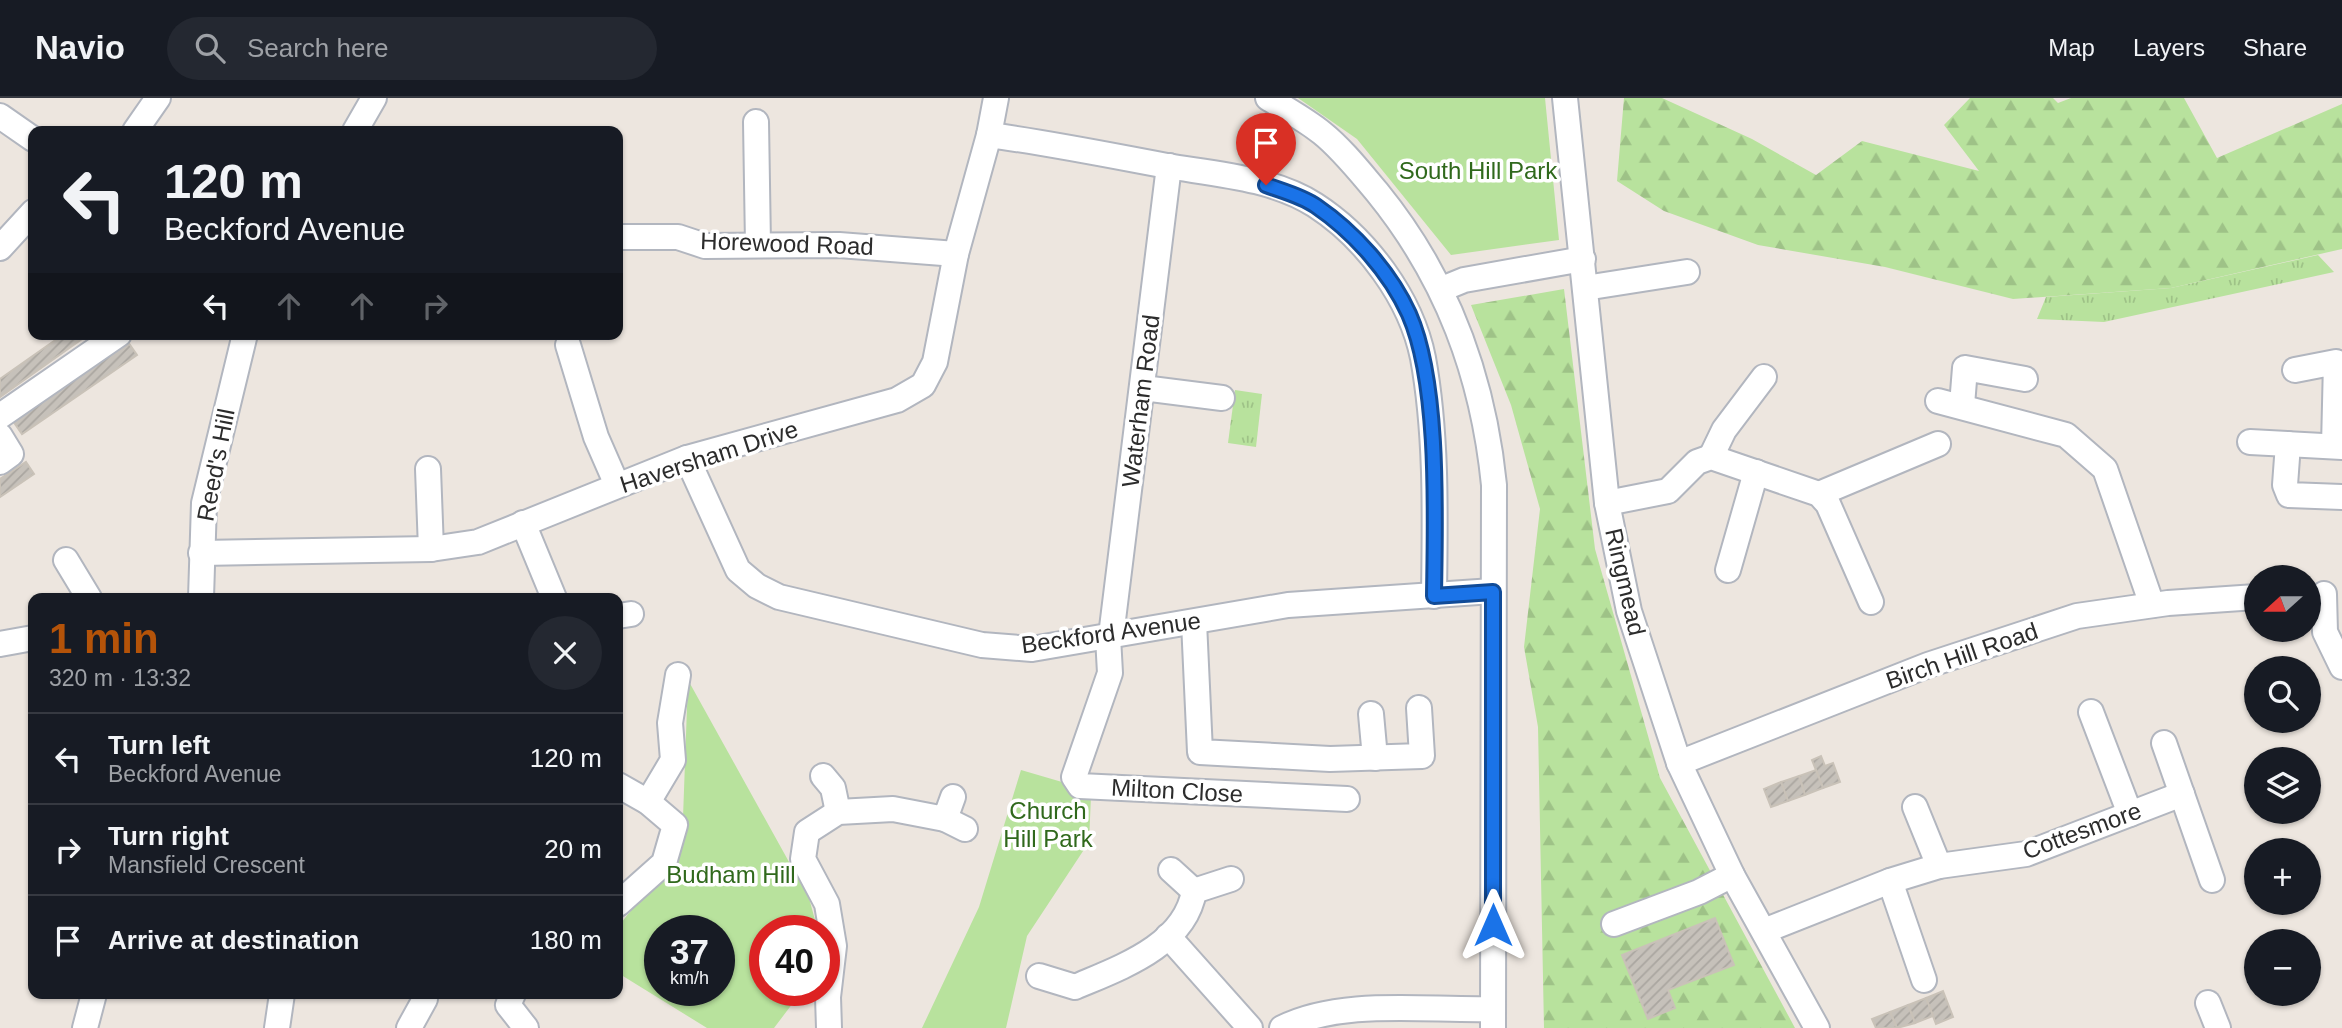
<!DOCTYPE html>
<html lang="en">
<head>
<meta charset="utf-8">
<style>
  body { margin:0; font-family:Arial,sans-serif; background:#242831; color:#f1f3f6; height:100vh; display:flex; flex-direction:column; font-size:26px; white-space:nowrap }
  * { box-sizing:border-box; margin:0 }
  p { font-size:23px; color:#9ea1a6 }
  .icon { flex:none; width:38px; height:38px; fill:none; stroke:currentColor; stroke-width:2; stroke-linecap:round; stroke-linejoin:round }
  .map { position:relative; flex:1; overflow:hidden }
  .sheet { position:absolute; left:28px; top:495px; width:595px; height:406px; display:flex; flex-direction:column; background:#171b24; border-radius:14px; box-shadow:0 2px 5px #0004 }
  .sheet>* { flex:none }
  .top-card { position:absolute; left:28px; top:28px; width:595px; height:214px; border-radius:14px; box-shadow:0 2px 5px #0004; background:#171b24; color:#f1f3f6; overflow:hidden }
  .needle { width:46px; rotate:249deg }
  .fabs { position:absolute; left:2244px; top:467px; display:grid; gap:14px }
  .fabs a { display:grid; place-items:center; width:77px; height:77px; border-radius:50%; background:#171b24; box-shadow:0 2px 5px #0004; font-size:35px }
  .speed { position:absolute; left:644px; top:817px; display:flex; gap:14px; font-size:35px; font-weight:700; text-align:center }
  .speed>* { display:grid; place-content:center; width:91px; height:91px; border-radius:50%; background:#171b24; box-shadow:0 2px 5px #0004; line-height:1 }
  .speed small { font-size:18px; font-weight:400 }
  .speed .limit { border:10px solid #d22; background:#fff; color:#111 }
  .pin { position:absolute; display:grid; place-items:center; width:60px; height:60px; color:#fff; margin:-72px -30px; border-radius:50% 50% 50% 0; rotate:-45deg; box-shadow:0 0 7px #0007 }
  .pin .icon { rotate:45deg }
  .me { position:absolute; width:77px; margin:-38px; rotate:0deg; stroke-linejoin:round; filter:drop-shadow(0 0 5px #0008) }
  .turn { display:flex; align-items:center; gap:24px; height:147px; padding:0 21px; font-size:32px }
  .turn .icon { width:91px; height:91px; stroke-width:2.5 }
  .turn b { display:block; font-size:49px; line-height:60px }
  .lanes { display:flex; align-items:center; height:66px; padding:0 21px; background:#0003; justify-content:center; gap:35px; direction:ltr }
  .lanes .off { opacity:.35 }
  .round { display:grid; place-items:center; flex:none; width:74px; height:74px; border-radius:37px; background:#242831 }
  .head { display:flex; align-items:center; justify-content:space-between; height:119px; padding:0 21px }
  h1 { font-size:42px; font-weight:700; line-height:52px; color:#b45309 }
  ul { padding:0; list-style:none }
  li { display:flex; align-items:center; gap:21px; height:91px; padding:0 21px; border-top:2px solid #363941 }
  li div { flex:1 }
  li b { display:block; font-size:26px }
  li em { font-style:normal }
  header { display:flex; align-items:center; gap:42px; box-sizing:border-box; height:98px; padding:0 35px; background:#171b24; border-bottom:2px solid #363941 }
  header strong { font-size:33px }
  nav { display:flex; gap:38px; margin-inline-start:auto; font-size:24px }
  .search { width:490px; height:63px; background:#242831; display:flex; align-items:center; gap:18px; box-sizing:border-box; padding:0 24px; border-radius:38px; color:#9ea1a6; font-size:26px }
  .map>svg:first-child { display:block }
</style>
</head>
<body>
<header>
<strong>Navio</strong>
<div class="search"><svg class="icon" aria-label="search" viewBox="0 0 24 24"><circle cx="10" cy="10" r="6"/><path d="M15 15l6 6"/></svg>Search here</div>
<nav><a>Map</a><a>Layers</a><a>Share</a></nav>
</header>
<div class="map">
<svg width="2342" height="930" viewBox="0 0 2342 930">
  <defs>
    <pattern id="grass-tufts" width="24" height="20" patternUnits="userSpaceOnUse" patternTransform="scale(1.75)"><rect width="24" height="20" fill="#b8e29d"/><path d="M3 7l-1-3M5 7V3M7 7l1-3M15 17l-1-3M17 17v-4M19 17l1-3" fill="none" stroke="#9ec287"/></pattern>
    <pattern id="forest-firs" width="22" height="20" patternUnits="userSpaceOnUse" patternTransform="scale(1.75)"><rect width="22" height="20" fill="#b8e29d"/><path d="M5 1l3.5 6h-7zM16 11l3.5 6h-7z" fill="#9ec287"/></pattern>
    <pattern id="building-hatch" width="6" height="6" patternUnits="userSpaceOnUse" patternTransform="scale(1.75)"><rect width="6" height="6" fill="#c6c1ba"/><path d="M-1 1l2-2M0 6l6-6M5 7l2-2" fill="none" stroke="#aaa6a0"/></pattern>
  </defs>
  <rect width="100%" height="100%" fill="#ede6df"/>
  <g fill="url(#grass-tufts)">
    <path d="M2318,157L2334,174L2104,224L2037,221L2046,199L2171,190Z"/>
    <path d="M1235,292L1262,296L1256,349L1228,345Z"/>
  </g>
  <g fill="url(#forest-firs)">
    <path d="M1624,0H1662L1752,41L1816,77L1862,43L1979,73L1944,27L1970,0H2053L2058,5L2071,0H2184L2217,60L2342,6V151L2171,190L2013,201L1885,169L1758,147L1664,113L1617,83Z"/>
    <path d="M1564,191L1595,451L1660,680L1795,930H1544L1538,629L1524,549L1540,411L1511,307L1471,207Z"/>
  </g>
  <g fill="#b8e29d" fill-rule="evenodd">
    <path d="M1298,0H1545L1559,142L1451,157L1357,41Z"/>
    <path d="M688,582L809,800L818,833H765V892L802,893L774,930H707L618,875V829L682,747ZM660,833H719V892H660Z"/>
    <path d="M1021,672L1062,684L1091,698L1089,744L1027,838L1006,930H922L979,809Z"/>
  </g>
  <g fill="url(#building-hatch)" stroke="#c9c2b8" stroke-width="2">
    <path d="M64,236H89L0,299V281Z"/>
    <path d="M128,244L137,257L22,336L13,323Z"/>
    <path d="M26,364L34,376L0,399V381Z"/>
    <path d="M1821,658L1825,668L1833,665L1840,684L1823,690L1812,662Z"/>
    <path d="M1816,672L1823,690L1805,697L1799,678Z"/>
    <path d="M1799,678L1805,697L1788,703L1781,684Z"/>
    <path d="M1781,684L1788,703L1771,709L1764,691Z"/>
    <path d="M1715,820L1734,867L1668,892L1675,910L1648,921L1622,857Z"/>
    <path d="M1943,893L1953,919L1936,926L1926,900Z"/>
    <path d="M1926,900L1933,918L1915,925L1908,907Z"/>
    <path d="M1908,907L1915,925L1897,930L1890,914Z"/>
    <path d="M1890,914L1897,930H1876L1872,921Z"/>
  </g>
  <g fill="none" stroke-linecap="round" stroke-linejoin="round">
    <defs>
      <g id="minor">
        <path d="M1268,0C1286,11 1306,22 1322,35C1342,51 1360,74 1377,94C1447,180 1483,277 1494,387L1493,930"/>
        <path d="M1565,0L1607,405L1629,513L1679,665L1732,777L1817,930"/>
        <path d="M0,18L33,41"/>
        <path d="M756,24L758,147"/>
        <path d="M135,33L158,0"/>
        <path d="M355,33L374,0"/>
        <path d="M989,37C1049,45 1108,57 1167,68C1215,76 1273,80 1315,107C1366,140 1411,200 1423,260C1437,337 1435,420 1434,498"/>
        <path d="M618,139H678L705,148L839,147L956,156"/>
        <path d="M0,150L33,114"/>
        <path d="M1585,190L1687,174"/>
        <path d="M1442,191L1464,182L1583,161"/>
        <path d="M568,247L596,339L617,387"/>
        <path d="M2295,272L2336,264L2334,348"/>
        <path d="M1143,290L1222,300"/>
        <path d="M1938,303L2066,337L2105,371L2152,507"/>
        <path d="M1962,307L1965,270L2025,281"/>
        <path d="M0,318L119,236"/>
        <path d="M0,338L11,356L0,364"/>
        <path d="M2250,344L2342,349"/>
        <path d="M2288,346L2285,387L2289,397L2342,399"/>
        <path d="M1711,359L1724,332L1764,279"/>
        <path d="M687,360L738,472L757,488L779,499L982,547L1032,551L1288,507L1493,493"/>
        <path d="M428,371L431,451"/>
        <path d="M1819,396L1938,346"/>
        <path d="M1607,405L1668,393L1697,364L1711,359L1819,396L1828,406L1871,504"/>
        <path d="M523,425L554,500"/>
        <path d="M201,455L431,451L478,444L687,360L897,302L923,287L935,264L956,156L989,37L996,0"/>
        <path d="M66,462L89,500"/>
        <path d="M1728,472L1756,374"/>
        <path d="M2324,496L2325,534L2342,569"/>
        <path d="M201,500L204,405L245,236"/>
        <path d="M618,518L631,516"/>
        <path d="M1194,524L1200,654L1330,661L1422,658L1419,610"/>
        <path d="M1111,538L1169,68"/>
        <path d="M1108,539L1110,575L1074,679L1080,688L1347,701"/>
        <path d="M0,546L33,540"/>
        <path d="M2091,614L2130,716"/>
        <path d="M1371,616L1375,660"/>
        <path d="M2164,645L2212,782"/>
        <path d="M1679,665L1928,567L2077,518L2168,505L2256,499"/>
        <path d="M823,678L833,690L838,714"/>
        <path d="M618,687L648,704L675,727L664,765L618,806"/>
        <path d="M648,704L673,662L670,625L678,577"/>
        <path d="M1915,709L1939,768"/>
        <path d="M945,721L965,731"/>
        <path d="M1171,772L1194,793"/>
        <path d="M1890,783L1924,882"/>
        <path d="M1194,793L1231,781"/>
        <path d="M1614,826L1699,794L1732,777"/>
        <path d="M1764,833L1890,783L1939,768L2026,756L2182,696"/>
        <path d="M1168,838L1250,930"/>
        <path d="M1039,878L1075,889C1119,870 1185,848 1194,793"/>
        <path d="M513,896L508,907L526,930"/>
        <path d="M2208,905L2218,930"/>
        <path d="M85,930L94,896"/>
        <path d="M277,930L282,896"/>
        <path d="M409,930L425,901"/>
        <path d="M829,930L828,899L834,848L827,806L803,761L807,734L838,714L893,711L945,721L953,699"/>
        <path d="M1282,930C1342,900 1426,913 1493,911"/>
      </g>
    </defs>
    <use href="#minor" stroke="#b2b6bf" stroke-width="28"/>
    <use href="#minor" stroke="#fff" stroke-width="24"/>
  </g>
  <g fill="none" stroke-linecap="round" stroke-linejoin="round">
    <defs>
      <path id="route" d="M1266,87C1282,93 1302,98 1316,108C1354,134 1390,174 1409,216C1440,286 1435,421 1434,498L1493,494V827"/>
    </defs>
    <use href="#route" stroke="#114b97" stroke-width="18"/>
    <use href="#route" stroke="#1a73e8" stroke-width="12"/>
  </g>
  <g text-anchor="middle" stroke-width="7" stroke-linejoin="round" paint-order="stroke">
    <g font-size="24" fill="#30691c" stroke="#fff">
      <text x="1478" y="81">South Hill Park</text>
      <text x="1048" y="721">Church<tspan x="1048" dy="28">Hill Park</tspan></text>
      <text x="731" y="785">Budham Hill</text>
    </g>
    <g font-size="24" fill="#2c2c2c" stroke="#fff">
      <text transform="translate(787 146) rotate(2)" y="8">Horewood Road</text>
      <text transform="translate(1141 303) rotate(-83)" y="8">Waterham Road</text>
      <text transform="translate(709 359) rotate(-18)" y="8">Haversham Drive</text>
      <text transform="translate(216 367) rotate(-79)" y="8">Reed's Hill</text>
      <text transform="translate(1625 484) rotate(77)" y="8">Ringmead</text>
      <text transform="translate(1111 535) rotate(-8)" y="8">Beckford Avenue</text>
      <text transform="translate(1962 558) rotate(-19)" y="8">Birch Hill Road</text>
      <text transform="translate(1177 693) rotate(3)" y="8">Milton Close</text>
      <text transform="translate(2082 733) rotate(-20)" y="8">Cottesmore</text>
    </g>
  </g>
</svg>
<div class="fabs">
<a><svg class="needle" viewBox="-14 -14 28 28"><path d="M0-13l5 13h-10z" fill="#e53935"/><path d="M0 13l5-13h-10z" fill="#9ea1a6"/></svg></a>
<a><svg class="icon" aria-label="search" viewBox="0 0 24 24"><circle cx="10" cy="10" r="6"/><path d="M15 15l6 6"/></svg></a>
<a><svg class="icon" aria-label="layers" viewBox="0 0 24 24"><path d="M12 4l9 5-9 5-9-5zM3 14l9 5 9-5"/></svg></a>
<a>+</a>
<a>−</a>
</div>
<div class="speed"><div>37<small>km/h</small></div><div class="limit">40</div></div>
<div class="pin" style="left:1266px;top:87px;background:#d93025"><svg class="icon" aria-label="arrive" viewBox="0 0 24 24"><path d="M6 21V4h12l-3 4 3 4H6"/></svg></div>
<svg class="me" style="left:1493px;top:827px" viewBox="-20 -20 40 40"><path d="M0-17L14 15 0 8-14 15z" fill="#1a73e8" stroke="#fff" stroke-width="4"/></svg>
<div class="top-card">
<div class="turn"><svg class="icon" aria-label="left" viewBox="0 0 24 24"><path d="M17 20v-9H6M10 6l-5 5 5 5"/></svg><div><b>120 m</b>Beckford Avenue</div></div>
<div class="lanes"><svg class="icon" aria-label="left" viewBox="0 0 24 24"><path d="M17 20v-9H6M10 6l-5 5 5 5"/></svg><svg class="icon off" aria-label="ahead" viewBox="0 0 24 24"><path d="M12 20V5M6 11l6-6 6 6"/></svg><svg class="icon off" aria-label="ahead" viewBox="0 0 24 24"><path d="M12 20V5M6 11l6-6 6 6"/></svg><svg class="icon off" aria-label="right" viewBox="0 0 24 24"><path d="M7 20v-9h11M14 6l5 5-5 5"/></svg></div>
</div>
<section class="sheet">
<div class="head"><div><h1>1 min</h1><p>320 m · 13:32</p></div><a class="round"><svg class="icon" aria-label="close" viewBox="0 0 24 24"><path d="M6 6l12 12M18 6L6 18"/></svg></a></div>
<ul>
<li><svg class="icon" aria-label="left" viewBox="0 0 24 24"><path d="M17 20v-9H6M10 6l-5 5 5 5"/></svg><div><b>Turn left</b><p>Beckford Avenue</p></div><em>120 m</em></li>
<li><svg class="icon" aria-label="right" viewBox="0 0 24 24"><path d="M7 20v-9h11M14 6l5 5-5 5"/></svg><div><b>Turn right</b><p>Mansfield Crescent</p></div><em>20 m</em></li>
<li><svg class="icon" aria-label="arrive" viewBox="0 0 24 24"><path d="M6 21V4h12l-3 4 3 4H6"/></svg><div><b>Arrive at destination</b></div><em>180 m</em></li>
</ul>
</section>
</div>
</body>
</html>
